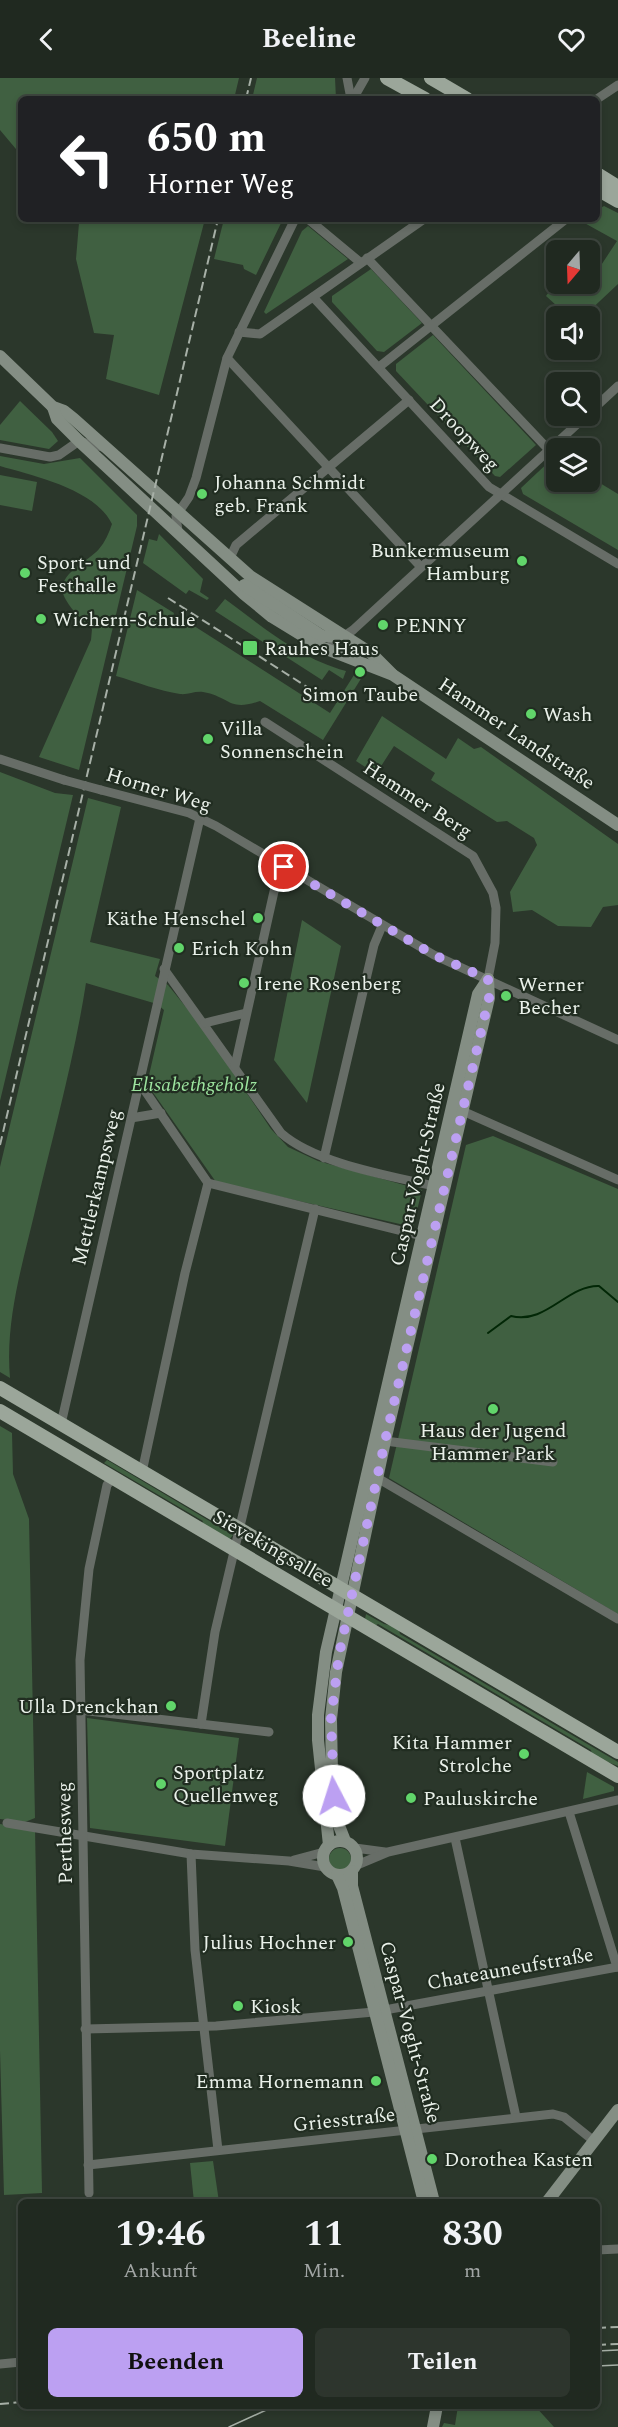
<!DOCTYPE html>
<html lang="de">
<head>
<meta charset="utf-8">
<style>
  body { margin:0; font-family:Spectral,serif; background:#2d352d; color:#f1f3f6; height:100vh; display:flex; flex-direction:column; font-size:22px; white-space:nowrap }
  * { box-sizing:border-box; margin:0 }
  p { font-size:20px; color:#a2a6a5 }
  .icon { flex:none; width:33px; height:33px; fill:none; stroke:currentColor; stroke-width:2; stroke-linecap:round; stroke-linejoin:round }
  .map { position:relative; flex:1; overflow:hidden }
  .details { position:absolute; left:18px; top:2121px; width:582px; height:210px; display:flex; flex-direction:column; background:#202920; border-radius:9px; box-shadow:0 3px 9px #0003,0 0 0 2px #3d453e }
  .details>* { flex:none }
  .guide { position:absolute; left:18px; top:18px; width:582px; height:126px; border-radius:9px; box-shadow:0 3px 9px #0003,0 0 0 2px #3d453e; background:#202124; color:#fff; overflow:hidden }
  .needle { width:39px; rotate:199deg }
  .fabs { position:absolute; left:546px; top:162px; display:grid; gap:12px }
  .fabs a { display:grid; place-items:center; width:54px; height:54px; border-radius:9px; background:#202920; box-shadow:0 3px 9px #0003,0 0 0 2px #3d453e; font-size:30px }
  .pin { position:absolute; display:grid; place-items:center; width:51px; height:51px; color:#fff; margin:-26px; border:3px solid #fff; border-radius:50%; box-shadow:0 2px 6px #0007 }
  .me { position:absolute; width:66px; margin:-33px; rotate:355deg; stroke-linejoin:round; filter:drop-shadow(0 0 4px #0008) }
  .turn { display:flex; align-items:center; gap:21px; height:126px; padding:0 30px; font-size:27px }
  .turn .icon { width:78px; height:78px; stroke-width:2.5 }
  .turn b { display:block; font-size:42px; line-height:51px }
  .eta { display:flex; justify-content:space-evenly; align-items:center; height:102px; text-align:center }
  .eta b { font-size:36px; font-weight:700; line-height:42px }
  .button { display:flex; gap:12px; margin-top:auto; padding:12px 30px }
  .button a { flex:1; height:69px; border-radius:9px; background:#bca0f2; color:#111; font-size:24px; font-weight:700; line-height:69px; text-align:center }
  .button a+a { background:#2d352d; color:#f1f3f6 }
  header { display:flex; justify-content:space-between; align-items:center; height:78px; padding:0 30px; background:#202920; font-size:27px; font-weight:700 }
  .map>svg:first-child { display:block }
</style>
</head>
<body>
<header><svg class="icon" aria-label="back" viewBox="0 0 24 24"><path d="M15 5l-7 7 7 7"/></svg>Beeline<svg class="icon" aria-label="heart" viewBox="0 0 24 24"><path d="M12 20l-8-8c-3-5 5-10 8-4 3-6 11-1 8 4z"/></svg></header>
<div class="map">
<svg width="618" height="2349" viewBox="0 0 618 2349">
  <rect width="100%" height="100%" fill="#2b372b"/>
  <g fill="#406041">
    <path d="M0,0H239L234,21H21V77L0,52Z"/>
    <path d="M257,0H335L336,21H252Z"/>
    <path d="M604,128L618,135V206L584,238H568L546,218L556,204L590,206V195L594,198L617,163L579,142L597,141V132Z"/>
    <path d="M76,141H205L159,317L106,301L114,257L94,255L76,181L79,145Z"/>
    <path d="M224,141H283L256,197L244,191L243,187L214,181Z"/>
    <path d="M308,148L348,181L266,236L264,234L302,153Z"/>
    <path d="M371,191L422,245L384,274L377,273L332,224V218Z"/>
    <path d="M433,257L536,367L500,399L495,398L396,293V286Z"/>
    <path d="M20,323L52,354L58,363L49,371L0,362V347Z"/>
    <path d="M0,378L44,386L80,380L137,437V448L79,692L39,679L91,562L92,551C83,542 72,533 66,522C51,498 87,485 99,471C105,464 109,455 112,446C95,411 34,398 0,388Z"/>
    <path d="M554,379L556,404H590V399L618,416V472L523,416L521,410Z"/>
    <path d="M0,397L37,404L32,433L0,427Z"/>
    <path d="M159,456L203,501L200,514L209,520L207,522L189,512L186,516L143,485L149,461L157,463Z"/>
    <path d="M137,512L174,535L173,538L189,548L191,546L330,635L354,597L362,599L323,662L260,623C228,634 231,619 203,614C194,613 188,617 180,616C159,613 137,604 116,598Z"/>
    <path d="M225,521C263,549 300,581 346,593L343,601L329,592L322,602L215,533Z"/>
    <path d="M382,638L446,681L458,660L474,671L481,669L618,766V827L603,829L591,849L558,848L532,832L513,834L510,814L537,767L534,760L507,743L497,744L431,702L435,695L394,668L376,696L356,683Z"/>
    <path d="M0,694L55,715L73,717L0,1023Z"/>
    <path d="M88,720L121,729L90,864L160,881L155,898L168,907L202,949L271,1051L288,1069L318,1083L422,1112L413,1149L216,1104L147,1006L164,932L157,926L86,905C74,982 53,1057 35,1133C22,1188 5,1243 10,1300L0,1294V1089Z"/>
    <path d="M302,842L341,868L307,1025L274,982Z"/>
    <path d="M493,1058L618,1111V1536L389,1400L466,1067Z"/>
    <path d="M0,1348L12,1355L13,1396L29,1441L35,1740L25,1744L0,1741Z"/>
    <path d="M107,1382L233,1457L229,1462L201,1448L203,1443L104,1385Z"/>
    <path d="M366,1536L384,1546L398,1549L400,1556L618,1684V1688L592,1678L591,1672L378,1546L375,1548L365,1541Z"/>
    <path d="M87,1640L239,1660L225,1768L90,1750Z"/>
    <path d="M587,1694L614,1709V1713L583,1721Z"/>
    <path d="M0,1746L35,1751L42,2115L4,2117L0,1972Z"/>
    <circle cx="340" cy="1781" r="11"/>
    <path d="M213,2083L219,2124H194L190,2085Z"/>
    <path d="M458,2328H535L554,2349H442L444,2345L455,2347Z"/>
  </g>
  <g fill="none" stroke-linecap="round" stroke-linejoin="round">
    <path stroke="#022706" stroke-width="2" d="M488,1255L511,1238C546,1247 567,1207 599,1208L618,1224"/>
    <g stroke="#676d67" stroke-width="9">
      <path d="M347,0L351,21"/>
      <path d="M353,21L365,0"/>
      <path d="M597,21L618,7"/>
      <path d="M308,141L361,185"/>
      <path d="M367,180L548,371"/>
      <path d="M313,219L489,409L618,486"/>
      <path d="M239,254L260,256L424,141"/>
      <path d="M227,280L420,488"/>
      <path d="M379,289L566,141"/>
      <path d="M590,334L618,308"/>
      <path d="M0,370L50,379L59,377L79,363L102,369"/>
      <path d="M178,453L176,438L189,419L196,400L227,280L295,141"/>
      <path d="M230,480L236,467L409,322"/>
      <path d="M326,571L353,552L586,338"/>
      <path d="M265,644L473,778L493,815L496,830L495,865L488,901"/>
      <path d="M0,681L64,702"/>
      <path d="M101,712L189,735L216,748L434,877L618,962"/>
      <path d="M164,891L281,1055C316,1086 392,1098 438,1109"/>
      <path d="M205,945L246,935"/>
      <path d="M235,988L275,809L284,789"/>
      <path d="M139,1004L208,1105L426,1159"/>
      <path d="M458,1031L618,1102"/>
      <path d="M131,1040L161,1035"/>
      <path d="M324,1080L374,867L382,848"/>
      <path d="M61,1346L200,740"/>
      <path d="M385,1363L553,1384"/>
      <path d="M142,1394L185,1195L208,1105"/>
      <path d="M374,1398L618,1541"/>
      <path d="M80,1632L269,1654"/>
      <path d="M201,1646L215,1554L315,1131"/>
      <path d="M569,1734L617,1889"/>
      <path d="M7,1745L191,1776L289,1783L325,1789"/>
      <path d="M455,1760L516,2039"/>
      <path d="M355,1770L385,1774"/>
      <path d="M191,1776L195,1872L218,2072"/>
      <path d="M294,1782L324,1774"/>
      <path d="M357,1787L388,1774L618,1722"/>
      <path d="M85,1951L216,1948L374,1934L618,1889"/>
      <path d="M88,2087L553,2036L564,2039L594,2063"/>
      <path d="M89,2115L80,1582L89,1491L107,1407L113,1400"/>
      <path d="M597,2172L618,2171"/>
      <path d="M0,2286L21,2284"/>
    </g>
    <g stroke="#848e84" stroke-width="12">
      <path d="M0,278L53,329L64,333L74,341L250,498L371,575L392,596"/>
      <path d="M53,329L57,341L79,363L244,516L272,539L321,569L393,597L618,747"/>
      <path d="M244,507L322,558L343,559"/>
      <circle cx="340" cy="1780" r="17"/>
      <path d="M345,1763L336,1740L332,1696L331,1641L336,1594L385,1363L489,920L488,901"/>
      <path d="M329,1767L318,1662V1637L326,1574L478,916L488,901"/>
      <path d="M352,1793V1808L434,2124"/>
      <path d="M337,1797L343,1810L424,2124"/>
      <path d="M547,2124L618,2032"/>
      <path d="M433,2349L437,2328"/>
    </g>
    <g stroke="#9ba69a" stroke-width="14">
      <path d="M387,0L425,21"/>
      <path d="M431,0L467,21"/>
      <path d="M597,96L618,109"/>
      <path d="M597,111L618,123"/>
      <path d="M0,1310L618,1674"/>
      <path d="M0,1333L618,1698"/>
    </g>
    <g stroke="#a7b0a7" stroke-width="1.5">
      <path d="M597,2273L618,2272"/>
      <path d="M597,2288L618,2287"/>
      <path d="M229,2349L275,2328"/>
    </g>
    <g stroke="#a7b0a7" stroke-width="2" stroke-dasharray="9 4.5" stroke-linecap="butt">
      <path d="M246,21L251,0"/>
      <path d="M168,520L329,623"/>
      <path d="M0,1067L218,141"/>
      <path d="M597,2250L618,2249"/>
      <path d="M597,2267L618,2266"/>
      <path d="M0,2326L21,2324"/>
    </g>
    <path stroke="#676d67" stroke-width="9" d="M64,702L101,712"/>
  </g>
  <g fill="none" stroke-linecap="round" stroke-linejoin="round">
    <path stroke="#bca0f2" stroke-width="10" stroke-dasharray="0 18" d="M284,789L434,877L488,901L489,920L385,1363L339,1577L331,1641L334,1718"/>
  </g>
  <g fill="#61d56a" stroke="#212d21" stroke-width="2">
    <circle cx="202" cy="416" r="6"/>
    <circle cx="522" cy="483" r="6"/>
    <circle cx="25" cy="495" r="6"/>
    <circle cx="41" cy="541" r="6"/>
    <circle cx="383" cy="547" r="6"/>
    <rect x="242" y="562" width="16" height="16" rx="3"/>
    <circle cx="360" cy="594" r="6"/>
    <circle cx="531" cy="636" r="6"/>
    <circle cx="208" cy="661" r="6"/>
    <circle cx="258" cy="840" r="6"/>
    <circle cx="179" cy="870" r="6"/>
    <circle cx="244" cy="905" r="6"/>
    <circle cx="506" cy="918" r="6"/>
    <circle cx="493" cy="1331" r="6"/>
    <circle cx="171" cy="1628" r="6"/>
    <circle cx="524" cy="1676" r="6"/>
    <circle cx="161" cy="1706" r="6"/>
    <circle cx="411" cy="1720" r="6"/>
    <circle cx="348" cy="1864" r="6"/>
    <circle cx="238" cy="1928" r="6"/>
    <circle cx="376" cy="2003" r="6"/>
    <circle cx="432" cy="2081" r="6"/>
  </g>
  <g text-anchor="middle" stroke-width="4.5" stroke-linejoin="round" paint-order="stroke">
    <g font-size="20" fill="#eaf1ea" stroke="#212d21">
      <text transform="translate(465 356) rotate(47)" y="7">Droopweg</text>
      <text transform="translate(517 655) rotate(34)" y="7">Hammer Landstraße</text>
      <text transform="translate(159 711) rotate(17)" y="7">Horner Weg</text>
      <text transform="translate(418 721) rotate(33)" y="7">Hammer Berg</text>
      <text transform="translate(417 1096) rotate(-77)" y="7">Caspar-Voght-Straße</text>
      <text transform="translate(96 1109) rotate(-77)" y="7">Mettlerkampsweg</text>
      <text transform="translate(273 1470) rotate(30)" y="7">Sievekingsallee</text>
      <text transform="translate(64 1755) rotate(-91)" y="7">Perthesweg</text>
      <text transform="translate(510 1890) rotate(-10)" y="7">Chateauneufstraße</text>
      <text transform="translate(411 1954) rotate(75)" y="7">Caspar-Voght-Straße</text>
      <text transform="translate(344 2041) rotate(-6)" y="7">Griesstraße</text>
    </g>
    <g font-size="20" fill="#eaf1ea" stroke="#212d21" text-anchor="start">
      <text x="214" y="411">Johanna Schmidt<tspan x="214" dy="23">geb. Frank</tspan></text>
      <text x="510" y="479" text-anchor="end">Bunkermuseum<tspan x="510" dy="23">Hamburg</tspan></text>
      <text x="37" y="491">Sport- und<tspan x="37" dy="23">Festhalle</tspan></text>
      <text x="53" y="548">Wichern-Schule</text>
      <text x="395" y="554">PENNY</text>
      <text x="264" y="577">Rauhes Haus</text>
      <text x="360" y="623" text-anchor="middle">Simon Taube</text>
      <text x="543" y="643">Wash</text>
      <text x="220" y="657">Villa<tspan x="220" dy="23">Sonnenschein</tspan></text>
      <text x="246" y="847" text-anchor="end">Käthe Henschel</text>
      <text x="191" y="877">Erich Kohn</text>
      <text x="256" y="912">Irene Rosenberg</text>
      <text x="518" y="913">Werner<tspan x="518" dy="23">Becher</tspan></text>
      <text x="493" y="1359" text-anchor="middle">Haus der Jugend<tspan x="493" dy="23">Hammer Park</tspan></text>
      <text x="159" y="1635" text-anchor="end">Ulla Drenckhan</text>
      <text x="512" y="1671" text-anchor="end">Kita Hammer<tspan x="512" dy="23">Strolche</tspan></text>
      <text x="173" y="1701">Sportplatz<tspan x="173" dy="23">Quellenweg</tspan></text>
      <text x="423" y="1727">Pauluskirche</text>
      <text x="336" y="1871" text-anchor="end">Julius Hochner</text>
      <text x="250" y="1935">Kiosk</text>
      <text x="364" y="2010" text-anchor="end">Emma Hornemann</text>
      <text x="444" y="2088">Dorothea Kasten</text>
    </g>
    <g font-size="20" font-style="italic" fill="#9de49f" stroke="#212d21">
      <text x="194" y="1013">Elisabethgehölz</text>
    </g>
  </g>
</svg>
<div class="fabs">
<a><svg class="needle" viewBox="-14 -14 28 28"><path d="M0-13l5 13h-10z" fill="#e53935"/><path d="M0 13l5-13h-10z" fill="#a2a6a5"/></svg></a>
<a><svg class="icon" aria-label="sound" viewBox="0 0 24 24"><path d="M4 9h4l5-4v14l-5-4H4zM17 9q2 3 0 6"/></svg></a>
<a><svg class="icon" aria-label="search" viewBox="0 0 24 24"><circle cx="10" cy="10" r="6"/><path d="M15 15l6 6"/></svg></a>
<a><svg class="icon" aria-label="layers" viewBox="0 0 24 24"><path d="M12 4l9 5-9 5-9-5zM3 14l9 5 9-5"/></svg></a>
</div>
<div class="pin" style="left:284px;top:789px;background:#d93025"><svg class="icon" aria-label="arrive" viewBox="0 0 24 24"><path d="M6 21V4h12l-3 4 3 4H6"/></svg></div>
<svg class="me" style="left:334px;top:1718px" viewBox="-20 -20 40 40"><circle r="19" fill="#fff"/><path d="M0-13L10 11 0 6-10 11z" fill="#bca0f2"/></svg>
<div class="guide">
<div class="turn"><svg class="icon" aria-label="left" viewBox="0 0 24 24"><path d="M17 20v-9H6M10 6l-5 5 5 5"/></svg><div><b>650 m</b>Horner Weg</div></div>
</div>
<section class="details">
<div class="eta">
<div><b>19:46</b><p>Ankunft</p></div>
<div><b>11</b><p>Min.</p></div>
<div><b>830</b><p>m</p></div>
</div>
<div class="button"><a>Beenden</a><a>Teilen</a></div>
</section>
</div>
</body>
</html>
